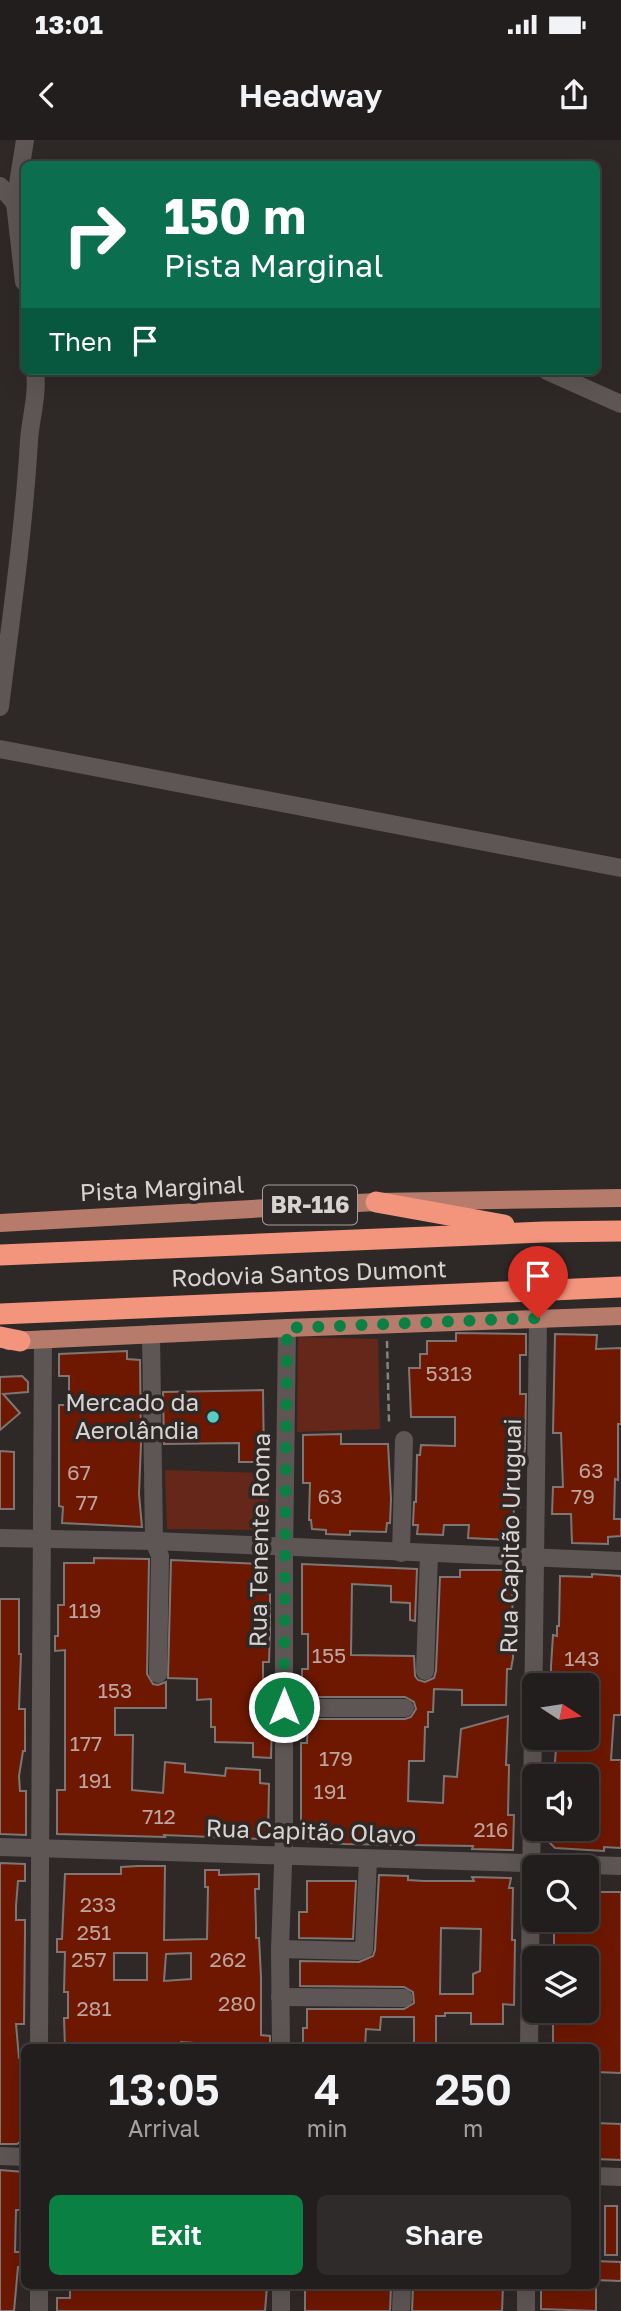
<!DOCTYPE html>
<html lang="en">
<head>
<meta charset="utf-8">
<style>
  body { margin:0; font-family:"Golos Text",sans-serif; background:#2e2b2a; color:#f1f3f6; height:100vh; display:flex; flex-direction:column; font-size:26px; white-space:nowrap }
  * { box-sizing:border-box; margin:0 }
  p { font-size:23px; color:#a2a2a4 }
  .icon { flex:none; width:38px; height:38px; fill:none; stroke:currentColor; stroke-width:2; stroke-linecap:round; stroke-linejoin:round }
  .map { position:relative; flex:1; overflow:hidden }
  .side { position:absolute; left:21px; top:1904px; width:578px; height:245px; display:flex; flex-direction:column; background:#221e1d; border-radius:10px; box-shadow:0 7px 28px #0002,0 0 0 2px #3f3c3b }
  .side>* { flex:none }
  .top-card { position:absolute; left:21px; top:21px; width:579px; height:214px; border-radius:10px; box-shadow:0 7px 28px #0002,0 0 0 2px #3f3c3b; background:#0b6e4f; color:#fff; overflow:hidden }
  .needle { width:46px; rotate:102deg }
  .controls { position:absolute; left:522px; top:1533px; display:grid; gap:14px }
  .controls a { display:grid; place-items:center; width:77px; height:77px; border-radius:10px; background:#221e1d; box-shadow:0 7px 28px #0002,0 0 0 2px #3f3c3b; font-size:35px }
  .pin { position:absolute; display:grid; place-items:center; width:60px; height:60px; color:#fff; margin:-72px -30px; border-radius:50% 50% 50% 0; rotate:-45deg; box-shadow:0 0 7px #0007 }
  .pin .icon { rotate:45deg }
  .me { position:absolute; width:77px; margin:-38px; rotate:0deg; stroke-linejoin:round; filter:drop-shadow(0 0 5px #0008) }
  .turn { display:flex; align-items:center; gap:24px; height:147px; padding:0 28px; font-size:32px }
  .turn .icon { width:91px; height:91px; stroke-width:2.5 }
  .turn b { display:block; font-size:49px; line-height:60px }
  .then { display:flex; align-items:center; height:66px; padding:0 28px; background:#0003; gap:14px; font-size:26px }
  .eta { display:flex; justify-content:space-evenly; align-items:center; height:119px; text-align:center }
  .eta b { font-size:42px; font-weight:600; line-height:49px }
  .primary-button { display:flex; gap:14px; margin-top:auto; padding:14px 28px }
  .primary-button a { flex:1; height:80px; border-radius:10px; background:#0b8043; color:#fff; font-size:28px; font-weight:600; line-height:80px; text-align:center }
  .primary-button a+a { background:#2e2b2a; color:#f1f3f6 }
  .status { display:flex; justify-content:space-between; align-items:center; height:49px; padding:0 35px; background:#221e1d; direction:ltr }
  .status svg { height:19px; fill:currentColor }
  header { display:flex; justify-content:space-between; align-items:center; height:91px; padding:0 28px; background:#221e1d; font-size:32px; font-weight:600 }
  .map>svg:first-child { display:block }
</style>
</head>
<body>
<div class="status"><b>13:01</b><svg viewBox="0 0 49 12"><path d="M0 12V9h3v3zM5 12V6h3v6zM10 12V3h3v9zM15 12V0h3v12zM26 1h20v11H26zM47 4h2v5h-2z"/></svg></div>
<header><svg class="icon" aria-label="back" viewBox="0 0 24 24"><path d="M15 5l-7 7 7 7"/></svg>Headway<svg class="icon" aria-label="share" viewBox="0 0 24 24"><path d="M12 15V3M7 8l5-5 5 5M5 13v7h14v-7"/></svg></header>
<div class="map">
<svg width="621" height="2171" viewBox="0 0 621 2171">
  <rect width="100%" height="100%" fill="#2e2827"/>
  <g fill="#652719">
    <path d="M298,1197L378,1199L380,1289L297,1292Z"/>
    <path d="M165,1330L269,1333L267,1390L167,1389Z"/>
  </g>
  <g fill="#6e1802" stroke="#7d7674" stroke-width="2" fill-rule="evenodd">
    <path d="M456,1193L526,1194V1215H520V1254H526L525,1308L523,1323L515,1322L514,1352H520V1367H514L512,1400L468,1398L469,1385H444L443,1395L417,1394L418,1385H413L414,1362H416L417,1315H420L421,1305L455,1306V1277H411L409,1228H420V1214H427V1201H456Z"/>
    <path d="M555,1194L597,1195L596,1209L621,1208V1284H618V1340L615,1339L614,1379H621V1396L608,1397V1404L572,1403L571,1374H552L553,1347H563L561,1293H553Z"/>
    <path d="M127,1211V1219L140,1220L141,1303L139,1354L142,1387L62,1383L63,1367L59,1366V1265H69V1236H59V1214Z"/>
    <path d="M22,1236L28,1242V1252L3,1254L20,1273L0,1290V1237Z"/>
    <path d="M263,1250L264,1322H239V1303L164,1304L163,1252Z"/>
    <path d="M341,1294V1304H388L391,1359L390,1383H387L386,1392L350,1391V1395L326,1394V1390L312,1389L311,1380H309L310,1343H303V1295Z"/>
    <path d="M0,1311L14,1312V1369H0Z"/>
    <path d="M94,1418L149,1419L147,1534L153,1544L158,1545L166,1542V1568H115V1595H133L132,1650L163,1653L165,1622L185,1624V1632L225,1636L226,1628L260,1630V1643L269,1644L268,1696L261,1699L164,1695L165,1697L57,1694V1650H65V1510L55,1511V1496H58V1465H64V1423H94Z"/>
    <path d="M171,1420L264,1424L263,1453L270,1454V1489L269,1522H263V1562H269V1576H272L271,1618L253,1617V1603L215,1602V1587H211V1559L197,1560V1539L168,1538Z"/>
    <path d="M302,1424L417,1429L415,1481L410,1480V1463L391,1462V1446L352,1444L351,1515L414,1516L415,1536L418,1540L425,1542L434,1538L436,1531L440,1437H460V1430H512L513,1518L511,1529H507L506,1565H462V1550L434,1549L433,1572H428V1587H425L424,1621H409L408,1661L443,1663L444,1636L457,1637L461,1589L508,1576L506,1625H509L508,1675H514L513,1710L472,1709L473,1706L345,1704L306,1701L301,1695V1603H307L308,1579H405L411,1577L416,1569L414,1562L405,1557H306V1547L302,1546V1529H308V1494H302Z"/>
    <path d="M592,1434L621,1436V1575H614L611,1620H621V1708L604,1707V1711L555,1708L550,1703V1689H586V1636H554L556,1608L586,1609V1545H570L571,1540H551V1526L553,1495L557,1496V1486H559L560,1436L592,1437Z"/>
    <path d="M0,1459H19V1514H21L19,1569H25V1611H23L19,1636L20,1651H26V1695L0,1694Z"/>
    <path d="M0,1723L25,1724V1741H18L16,1766V1780H25V1793L24,1884H16L19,1918H24V1999L17,2004H0Z"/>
    <path d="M138,1726H165L164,1800L207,1799L208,1747H205V1730H219V1735L259,1734V1749H255L256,1785V1798H259L261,1837V1895L270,1896V1908L181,1902L180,1908H65L64,1878H68V1852H64L65,1812H57V1799H62L65,1734H121V1727ZM114,1813H147V1840H114ZM191,1813V1839L164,1841L166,1814Z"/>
    <path d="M379,1735L408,1736V1740L424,1741H474L472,1737L511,1738L509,1748H513L512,1800H515L514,1865L503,1864V1884H471V1873H445V1876H436V1908H414V1877H381L380,1890L366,1889L365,1908H303V1888H307V1869H404L414,1863L413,1852L404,1847L300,1846V1821L359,1822L373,1816L375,1810ZM441,1788L481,1789L480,1831L473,1834V1854H440Z"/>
    <path d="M307,1741H356L353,1799L299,1798V1772H307Z"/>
    <path d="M586,1752H621V1933L595,1932V1908H566V1903H553V1871H586V1818H554V1780H586Z"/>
    <path d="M595,1983L621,1984V2020L595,2019Z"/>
    <path d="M0,2030L24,2032V2056H20V2070H16L15,2112H24V2126L18,2127L14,2171H0Z"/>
    <rect x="605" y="2066" width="12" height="49"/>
    <path d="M595,2121L621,2122V2141L595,2140Z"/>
    <path d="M70,2146H267L265,2171H57V2158H70Z"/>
    <path d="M305,2146H391L390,2171H305Z"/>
    <path d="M413,2146H503L502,2171H412Z"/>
    <path d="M541,2146H596V2171L541,2169Z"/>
  </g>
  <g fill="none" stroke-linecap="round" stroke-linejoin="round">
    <path stroke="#878281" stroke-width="2.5" stroke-dasharray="7 3.5" stroke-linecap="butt" d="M387,1201L389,1282"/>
    <g stroke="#5d5654" stroke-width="18">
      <path d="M0,46L15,63"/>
      <path d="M24,142L15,63L25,0"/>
      <path d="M547,231L621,264"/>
      <path d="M0,567C11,478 24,389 29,300C31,276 38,255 35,231"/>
      <path d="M0,609L621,728"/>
      <path d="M151,1194L154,1401L160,1416L158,1534"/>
      <path d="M0,1398L154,1401L621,1421"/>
      <path d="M401,1413L404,1300"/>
      <path d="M425,1531L429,1414"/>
      <path d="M283,1568H405"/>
      <path d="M0,1707L621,1726"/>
      <path d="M280,1809L359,1811L364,1809L368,1720"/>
      <path d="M280,1857L404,1858"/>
      <path d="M39,1908L43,1199"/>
      <path d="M281,1908L280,1809L284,1697V1417L287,1188"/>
      <path d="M529,1908L538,1178"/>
      <path d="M0,2016L24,2017"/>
      <path d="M595,2036L621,2037"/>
      <path d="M39,2171V2146"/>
      <path d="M281,2171V2146"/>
      <path d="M401,2171L402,2146"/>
      <path d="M526,2171V2146"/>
    </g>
    <g stroke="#b77b6c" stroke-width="18">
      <path d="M0,1083L376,1062L621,1058"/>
      <path d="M9,1201L287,1188L621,1176"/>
    </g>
    <g stroke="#f3947c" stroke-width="21">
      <path d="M376,1062L504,1085"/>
      <path d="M0,1115L544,1092L621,1091"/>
      <path d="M0,1174L621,1147"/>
      <path d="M0,1197L20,1201"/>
    </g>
  </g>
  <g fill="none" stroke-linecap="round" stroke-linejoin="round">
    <path stroke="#0b8043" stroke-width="12" stroke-dasharray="0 21.6" d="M284,1567L287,1188L538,1178"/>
  </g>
  <circle fill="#58cec0" stroke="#2e2827" stroke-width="2.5" cx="213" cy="1277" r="7"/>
  <g text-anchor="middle" stroke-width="7" stroke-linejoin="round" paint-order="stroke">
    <g font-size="21" fill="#bda49e">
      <text x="449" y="1241">5313</text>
      <text x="591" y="1338">63</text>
      <text x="79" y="1340">67</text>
      <text x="330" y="1364">63</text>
      <text x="583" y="1364">79</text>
      <text x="87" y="1370">77</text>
      <text x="85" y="1478">119</text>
      <text x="329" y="1523">155</text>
      <text x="582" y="1526">143</text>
      <text x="115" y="1558">153</text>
      <text x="86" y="1611">177</text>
      <text x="336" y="1626">179</text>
      <text x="95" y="1648">191</text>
      <text x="330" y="1659">191</text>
      <text x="159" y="1684">712</text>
      <text x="491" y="1697">216</text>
      <text x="98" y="1772">233</text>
      <text x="94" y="1800">251</text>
      <text x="89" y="1827">257</text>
      <text x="228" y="1827">262</text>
      <text x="237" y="1871">280</text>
      <text x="94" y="1876">281</text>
    </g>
    <rect fill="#2e2827" stroke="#a4a09f" stroke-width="2" x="263" y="1045.5" width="94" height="39" rx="5"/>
    <g font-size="23" font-weight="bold" fill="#d7d3d2">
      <text x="310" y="1073">BR-116</text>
    </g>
    <g font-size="24" fill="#d7d3d2" stroke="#2e2827">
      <text transform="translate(162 1049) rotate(-3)" y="8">Pista Marginal</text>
      <text transform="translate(309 1134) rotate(-2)" y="8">Rodovia Santos Dumont</text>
      <text transform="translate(511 1396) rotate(-89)" y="8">Rua Capitão Uruguai</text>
      <text transform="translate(260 1400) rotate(-89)" y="8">Rua Tenente Roma</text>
      <text transform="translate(311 1692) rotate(2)" y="8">Rua Capitão Olavo</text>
    </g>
    <g font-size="24" fill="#d7d3d2" stroke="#2e2827" text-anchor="end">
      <text x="199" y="1271">Mercado da<tspan x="199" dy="28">Aerolândia</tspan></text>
    </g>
  </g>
</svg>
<div class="controls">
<a><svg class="needle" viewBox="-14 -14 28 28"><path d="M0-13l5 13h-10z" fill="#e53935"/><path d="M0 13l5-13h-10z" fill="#a2a2a4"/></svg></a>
<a><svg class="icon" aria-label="sound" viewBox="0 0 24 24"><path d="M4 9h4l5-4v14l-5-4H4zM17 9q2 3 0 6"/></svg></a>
<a><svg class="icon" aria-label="search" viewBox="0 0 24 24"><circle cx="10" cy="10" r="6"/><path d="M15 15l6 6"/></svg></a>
<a><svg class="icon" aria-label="layers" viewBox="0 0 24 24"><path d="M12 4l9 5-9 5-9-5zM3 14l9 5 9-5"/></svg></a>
</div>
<div class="pin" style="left:538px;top:1178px;background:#d93025"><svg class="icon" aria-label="arrive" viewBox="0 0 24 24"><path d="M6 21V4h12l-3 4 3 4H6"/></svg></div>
<svg class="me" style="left:284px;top:1567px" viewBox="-20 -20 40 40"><circle r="17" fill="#0b8043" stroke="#fff" stroke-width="3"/><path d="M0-11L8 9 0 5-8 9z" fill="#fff"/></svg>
<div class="top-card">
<div class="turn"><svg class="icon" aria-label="right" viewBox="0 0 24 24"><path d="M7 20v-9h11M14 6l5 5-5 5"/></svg><div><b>150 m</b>Pista Marginal</div></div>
<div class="then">Then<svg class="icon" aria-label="arrive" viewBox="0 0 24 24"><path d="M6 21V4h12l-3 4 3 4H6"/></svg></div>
</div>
<section class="side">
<div class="eta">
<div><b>13:05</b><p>Arrival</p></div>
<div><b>4</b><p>min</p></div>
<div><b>250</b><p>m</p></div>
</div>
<div class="primary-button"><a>Exit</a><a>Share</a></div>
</section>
</div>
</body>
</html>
